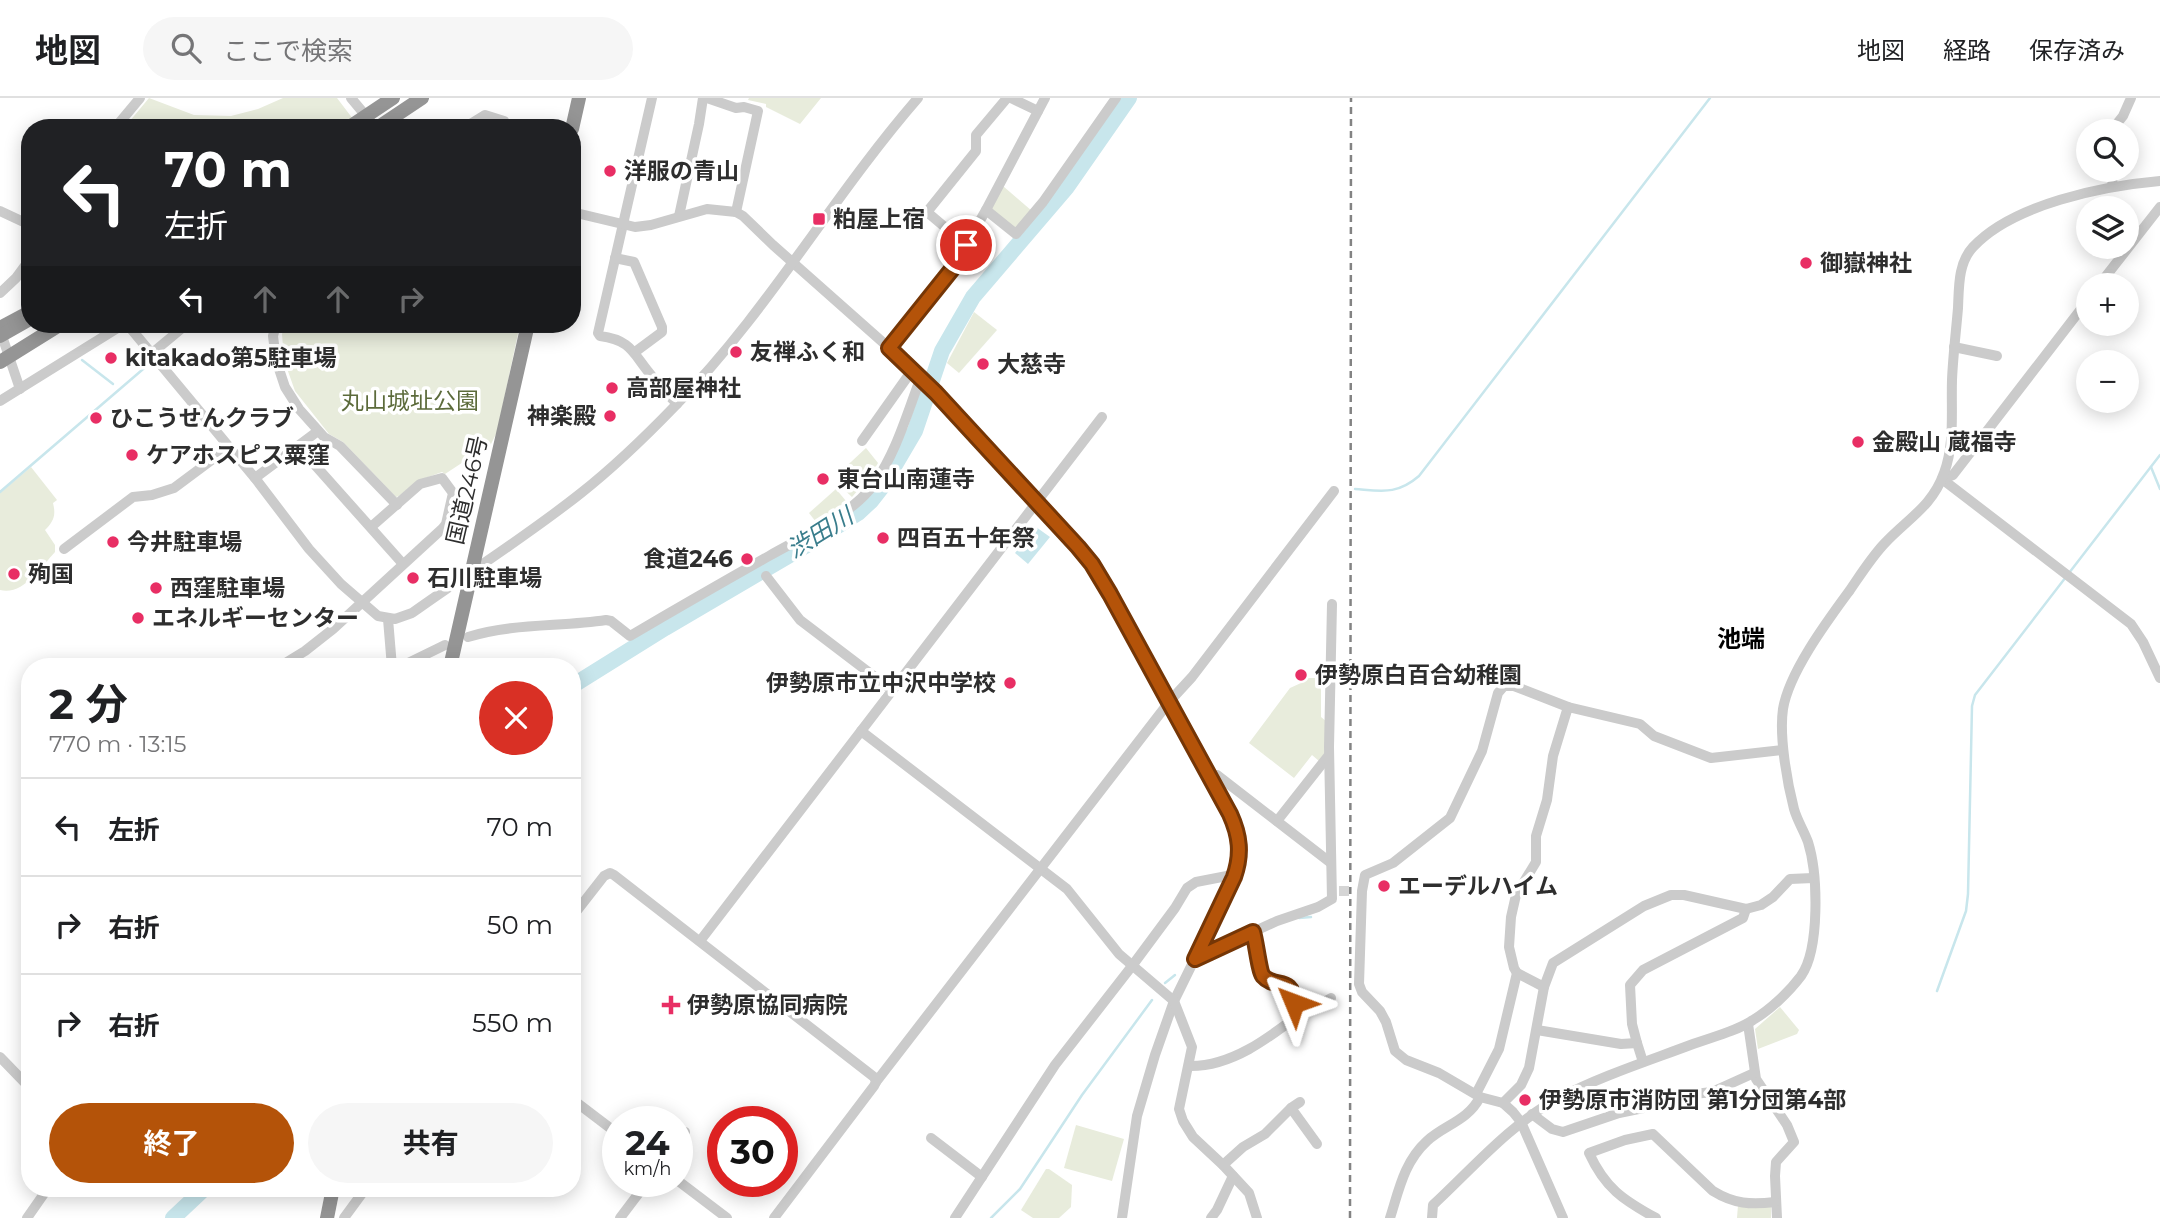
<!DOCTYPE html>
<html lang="ja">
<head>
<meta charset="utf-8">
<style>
  body { margin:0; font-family:Montserrat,"Noto Sans JP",sans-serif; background:#f6f6f6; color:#202124; height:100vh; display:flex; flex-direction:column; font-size:26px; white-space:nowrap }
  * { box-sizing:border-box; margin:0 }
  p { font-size:23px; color:#757577 }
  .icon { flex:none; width:38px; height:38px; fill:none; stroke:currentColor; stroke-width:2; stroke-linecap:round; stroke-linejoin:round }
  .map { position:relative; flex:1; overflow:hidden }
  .sheet { position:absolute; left:21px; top:560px; width:560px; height:539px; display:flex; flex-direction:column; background:#fff; border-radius:28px; box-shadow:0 4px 18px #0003 }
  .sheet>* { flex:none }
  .hud { position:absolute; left:21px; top:21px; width:560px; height:214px; border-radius:28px; box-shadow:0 4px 18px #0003; background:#202124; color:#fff; overflow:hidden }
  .fabs { position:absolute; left:2076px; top:21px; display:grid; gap:14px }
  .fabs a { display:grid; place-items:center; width:63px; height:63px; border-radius:50%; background:#fff; box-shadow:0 4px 18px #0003; font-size:35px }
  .speed { position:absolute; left:602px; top:1008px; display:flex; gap:14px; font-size:35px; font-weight:700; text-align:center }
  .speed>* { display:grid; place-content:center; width:91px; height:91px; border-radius:50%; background:#fff; box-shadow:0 4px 18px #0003; line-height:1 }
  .speed small { font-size:18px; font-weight:400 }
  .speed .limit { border:10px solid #d22; background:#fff; color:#111 }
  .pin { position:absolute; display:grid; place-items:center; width:60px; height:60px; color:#fff; margin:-30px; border:4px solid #fff; border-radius:50%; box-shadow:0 2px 7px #0007 }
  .me { position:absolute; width:77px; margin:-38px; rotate:314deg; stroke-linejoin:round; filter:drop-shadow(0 0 5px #0008) }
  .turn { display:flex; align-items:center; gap:24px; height:147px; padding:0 28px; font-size:32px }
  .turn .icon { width:91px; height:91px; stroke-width:2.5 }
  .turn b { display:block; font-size:49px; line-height:60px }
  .lanes { display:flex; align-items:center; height:66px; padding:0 28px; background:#0003; justify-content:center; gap:35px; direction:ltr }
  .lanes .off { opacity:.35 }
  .round { display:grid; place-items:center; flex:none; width:74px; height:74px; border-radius:37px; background:#f6f6f6 }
  .head { display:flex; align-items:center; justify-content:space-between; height:119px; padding:0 28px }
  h1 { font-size:42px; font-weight:700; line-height:52px }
  .primary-button { display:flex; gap:14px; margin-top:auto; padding:14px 28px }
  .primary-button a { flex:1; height:80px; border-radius:42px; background:#b45309; color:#fff; font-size:28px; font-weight:700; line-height:80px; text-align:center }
  .primary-button a+a { background:#f6f6f6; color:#202124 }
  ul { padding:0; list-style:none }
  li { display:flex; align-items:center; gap:21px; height:98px; padding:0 28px; border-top:2px solid #e0e0e0 }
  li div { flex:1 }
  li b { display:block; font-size:26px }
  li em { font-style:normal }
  header { display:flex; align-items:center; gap:42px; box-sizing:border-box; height:98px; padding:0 35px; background:#fff; border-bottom:2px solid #e0e0e0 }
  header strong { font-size:33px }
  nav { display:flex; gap:38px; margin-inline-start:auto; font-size:24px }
  .search { width:490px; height:63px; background:#f6f6f6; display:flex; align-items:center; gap:18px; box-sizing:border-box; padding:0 24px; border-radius:38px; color:#757577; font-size:26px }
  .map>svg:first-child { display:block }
</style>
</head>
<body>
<header>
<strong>地図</strong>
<div class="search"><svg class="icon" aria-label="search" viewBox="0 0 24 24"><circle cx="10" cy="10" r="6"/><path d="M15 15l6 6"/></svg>ここで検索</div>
<nav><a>地図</a><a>経路</a><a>保存済み</a></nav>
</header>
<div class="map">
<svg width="2160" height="1120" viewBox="0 0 2160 1120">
  <rect width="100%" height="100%" fill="#fff"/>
  <g fill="#e8ecdc">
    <path d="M149,0L194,17L231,18L258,11L283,0H337L353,21L340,30H124Z"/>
    <path d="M749,0H821L800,26L766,9V6L748,2Z"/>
    <path d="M1003,88L1032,113L1018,129L1013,131L991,111Z"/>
    <path d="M974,214L997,232L959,275L947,265Z"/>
    <path d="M286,226H520L497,334L488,352L480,353L445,376L442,374L417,383L399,398L396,399L343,344L329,336L295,293L284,262L282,236Z"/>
    <path d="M866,350L878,365L871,377L852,399L838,386L842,382L837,377Z"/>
    <path d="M31,369L57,402L53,405C56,417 54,423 45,432L55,447V454C41,469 23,498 0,492V395Z"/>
    <path d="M836,391L846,403L836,412L816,424L809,415Z"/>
    <path d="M1303,580H1321V619L1327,624L1326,654L1319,663L1312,657L1294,680L1249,645L1290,590L1301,585Z"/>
    <path d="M1780,909L1799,932L1797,936L1758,951L1755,931Z"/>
    <path d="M1076,1027L1124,1041L1112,1083L1064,1070Z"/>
    <path d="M1046,1071H1049L1072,1087L1071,1109L1059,1120H1033L1021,1112Z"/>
    <path d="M1738,1107H1771V1120H1737Z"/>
  </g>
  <path fill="#c8e6ec" d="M1036,429L1050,439L1028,466L1015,455Z"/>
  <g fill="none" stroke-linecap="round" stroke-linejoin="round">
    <g stroke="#c8e6ec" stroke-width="2.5">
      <path d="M82,262L113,286"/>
      <path d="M2151,369L2160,391"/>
      <path d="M1355,391C1382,393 1397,397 1419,378L1710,0"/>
      <path d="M0,394L149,266"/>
      <path d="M1299,820L1311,819"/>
      <path d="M1206,862L1250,841"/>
      <path d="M1165,885L1175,877"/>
      <path d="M1937,893L1966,813L1968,796L1972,608L1975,597L2160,357"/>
      <path d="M991,1120L1020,1091L1082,997L1152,902"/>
    </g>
    <g stroke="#c8e6ec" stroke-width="16">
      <path d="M572,588L665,530L817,441L858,415L871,403L882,389L915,333L942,253L973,199L1067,89L1129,0"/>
      <path d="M173,1120L205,1090"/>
    </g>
    <path stroke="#d5d5d5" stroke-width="10" stroke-dasharray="10 5" stroke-linecap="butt" d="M1339,793H1354"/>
    <g stroke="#cbcbcb" stroke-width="10">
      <path d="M351,0L376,30"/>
      <path d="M652,0L598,235L600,238C632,242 633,256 651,277C659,287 668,297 677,306"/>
      <path d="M707,0L736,10L744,9L758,13L736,114"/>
      <path d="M1011,0L1038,13"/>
      <path d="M115,30L140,0"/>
      <path d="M464,30L485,17L504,23L503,30"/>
      <path d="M2111,33L2123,18L2131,0"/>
      <path d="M2111,72L2113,89"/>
      <path d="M986,112L1016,136L1043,104L1116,0"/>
      <path d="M0,113L30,127"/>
      <path d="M572,114L635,129L651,127L707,111L736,114L743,118L773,147L913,271L1078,449L1092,466L1110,496L1230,716L1237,734L1239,766L1235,779L1174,903L1155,957L1137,1018L1122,1120"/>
      <path d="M679,118L699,26L703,0"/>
      <path d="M966,147L927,114L976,53V37L1007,0"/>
      <path d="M615,160L634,164L662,229V234L635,254"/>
      <path d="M2099,187L2160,109"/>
      <path d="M0,195L16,180L30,161"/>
      <path d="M127,226L255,380L309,451L341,486L378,518L395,521L412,515C468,475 527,438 581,395C614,369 646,338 675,308C767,215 832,99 918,0"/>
      <path d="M276,226L273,238L276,262L285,289L299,311L324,339L340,348L397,407"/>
      <path d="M0,232L20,291"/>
      <path d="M1954,249L1997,258"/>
      <path d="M889,250L953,170L986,112L1045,0"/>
      <path d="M151,256L187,226"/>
      <path d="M0,303L124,226"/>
      <path d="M862,343L913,271"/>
      <path d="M298,348L403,466"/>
      <path d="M255,380L318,333"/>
      <path d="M1942,381L2131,526L2143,544L2160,580"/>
      <path d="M1942,381L1953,377L2088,202"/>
      <path d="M64,451L133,399L152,397L174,390L229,349"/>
      <path d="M766,478L800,522L892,592"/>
      <path d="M388,521L392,569"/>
      <path d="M468,539C513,525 560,529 606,522L611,523L630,538C676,511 723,484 769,458C802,439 851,418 874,386C897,353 907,315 921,279"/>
      <path d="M279,569L305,553L333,531L442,431L446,426L453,395L442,380L420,386L371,429"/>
      <path d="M400,569L445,547"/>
      <path d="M861,633L1067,791L1119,856L1174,903L1192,949L1179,1011L1183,1023L1193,1039L1223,1067L1249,1095L1257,1120"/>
      <path d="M1209,679L1217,677L1331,765"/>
      <path d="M1277,723L1329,657"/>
      <path d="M572,819L604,778L610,775L614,777L874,979L876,984L874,988L774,1120"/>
      <path d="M1253,834C1257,846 1257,876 1268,882C1275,887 1283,883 1289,890C1296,898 1293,907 1301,915L1306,914L1331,900"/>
      <path d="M700,843L1102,319"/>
      <path d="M1196,860L1277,823L1318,809L1332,801L1329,649L1332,506"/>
      <path d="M1544,889L1517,875L1514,870L1509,849L1511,819L1516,797L1536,764V738L1547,702L1553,658L1568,609L1640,626L1654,638L1711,660L1783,652"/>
      <path d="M1748,926L1756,981L1787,1027L1794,1044L1776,1064L1775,1078L1777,1120"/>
      <path d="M1537,932L1621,946L1637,945L1643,964"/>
      <path d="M1637,945L1632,926L1630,887L1643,872L1743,820L1746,811"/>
      <path d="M0,959L30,990"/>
      <path d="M1189,968C1231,969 1269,940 1301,915"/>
      <path d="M876,984L1169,604L1192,579L1334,393"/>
      <path d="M1476,996L1499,951L1517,875"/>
      <path d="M572,1001L618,1036"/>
      <path d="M1503,1005L1480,999L1439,975L1406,962L1395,953L1386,924L1380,913L1362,894L1359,886L1362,793L1365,777L1393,765L1450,720L1482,653L1498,595L1504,588H1514L1568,609"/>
      <path d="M1291,1010L1317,1046"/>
      <path d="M1532,1016L1552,1031L1563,1034L1619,1015L1653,1008L1668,999L1712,994L1754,975"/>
      <path d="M931,1040L982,1079"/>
      <path d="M677,1046L685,1034"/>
      <path d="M1223,1067L1243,1049L1265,1036L1291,1010L1300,1004"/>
      <path d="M677,1082L727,1120"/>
      <path d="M27,1120L48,1090"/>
      <path d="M344,1120L366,1090"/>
      <path d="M620,1120L648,1083"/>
      <path d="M955,1120L1055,967L1132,868L1175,810L1187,790L1196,784L1227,778L1235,779"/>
      <path d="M1211,1120L1217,1112L1233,1078"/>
      <path d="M1390,1120C1399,1092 1404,1064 1427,1043C1444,1027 1468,1023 1480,999"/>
      <path d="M1432,1120L1433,1107C1473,1070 1510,1026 1559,1000C1601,978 1648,963 1693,946C1712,939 1735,934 1753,922C1770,912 1789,894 1801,878C1820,851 1818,776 1808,744C1804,733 1797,722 1794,711C1787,684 1779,638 1783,611C1789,574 1828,522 1850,492C1861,476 1871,460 1884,446C1907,421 1932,409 1944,375C1955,346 1951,313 1952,282C1953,258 1956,234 1958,210C1959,189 1958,165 1973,149C2013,106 2103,88 2160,83"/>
      <path d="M1563,1120L1521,1024L1513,1014L1503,1005L1521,987L1529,970L1544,889L1553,865L1644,808L1671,797H1684L1746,811L1761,807L1773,799L1790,781L1813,780"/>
      <path d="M1656,1120C1623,1102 1605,1090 1589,1055L1625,1042L1653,1036L1713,1093C1734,1106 1751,1107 1775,1104"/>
    </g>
    <g stroke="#959595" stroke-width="14">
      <path d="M377,30L422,0"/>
      <path d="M572,31L579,0"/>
      <path d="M0,230L30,214"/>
      <path d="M450,569L528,226"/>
      <path d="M327,1120L333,1090"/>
    </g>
    <path stroke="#838383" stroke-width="2.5" stroke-dasharray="7 5" stroke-linecap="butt" d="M1350,1120L1351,0"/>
    <g stroke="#959595" stroke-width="14">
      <path d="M348,30L393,0"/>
      <path d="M0,238L30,221"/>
      <path d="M0,264L61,226"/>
    </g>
  </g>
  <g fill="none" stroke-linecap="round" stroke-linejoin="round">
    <defs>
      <path id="route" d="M966,147L953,170L889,250L936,295L1078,449L1092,466L1110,496L1230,716C1240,738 1242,756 1234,779L1195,861L1253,834C1256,843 1259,873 1263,878C1275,892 1292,877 1294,905"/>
    </defs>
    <use href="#route" stroke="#753606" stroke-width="18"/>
    <use href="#route" stroke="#b45309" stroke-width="12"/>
  </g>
  <g fill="#e82e64" stroke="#fff" stroke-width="2.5">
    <circle cx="610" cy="73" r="7"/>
    <rect x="812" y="114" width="14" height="14" rx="3.5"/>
    <circle cx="1806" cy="165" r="7"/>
    <circle cx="736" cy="254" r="7"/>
    <circle cx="111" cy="260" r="7"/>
    <circle cx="983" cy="266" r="7"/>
    <circle cx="612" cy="290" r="7"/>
    <circle cx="610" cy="318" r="7"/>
    <circle cx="96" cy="320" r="7"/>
    <circle cx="1858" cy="344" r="7"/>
    <circle cx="132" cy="357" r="7"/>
    <circle cx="823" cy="381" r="7"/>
    <circle cx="883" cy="440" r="7"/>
    <circle cx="113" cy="444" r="7"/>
    <circle cx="747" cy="461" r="7"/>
    <circle cx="14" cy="476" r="7"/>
    <circle cx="413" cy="480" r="7"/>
    <circle cx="156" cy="490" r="7"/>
    <circle cx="138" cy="520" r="7"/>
    <circle cx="1301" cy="577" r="7"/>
    <circle cx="1010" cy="585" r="7"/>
    <circle cx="1384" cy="788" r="7"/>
    <path d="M667.5 896.5h7v7h7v7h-7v7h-7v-7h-7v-7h7z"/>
    <circle cx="1525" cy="1002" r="7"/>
  </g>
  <g text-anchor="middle" stroke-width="7" stroke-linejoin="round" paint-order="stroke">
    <g font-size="23" font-weight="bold" fill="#2e2e2e" stroke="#fff" text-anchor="start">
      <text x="624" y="81">洋服の青山</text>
      <text x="833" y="129">粕屋上宿</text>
      <text x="1820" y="173">御嶽神社</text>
      <text x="750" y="262">友禅ふく和</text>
      <text x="125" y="268">kitakado第5駐車場</text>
      <text x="997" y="274">大慈寺</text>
      <text x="626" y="298">高部屋神社</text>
      <text x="596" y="326" text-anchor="end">神楽殿</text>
      <text x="110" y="328">ひこうせんクラブ</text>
      <text x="1872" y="352">金殿山 蔵福寺</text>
      <text x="146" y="365">ケアホスピス粟窪</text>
      <text x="837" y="389">東台山南蓮寺</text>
      <text x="897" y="448">四百五十年祭</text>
      <text x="127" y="452">今井駐車場</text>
      <text x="733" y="469" text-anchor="end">食道246</text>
      <text x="28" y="484">殉国</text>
      <text x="427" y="488">石川駐車場</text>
      <text x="170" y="498">西窪駐車場</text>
      <text x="152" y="528">エネルギーセンター</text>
      <text x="1315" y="585">伊勢原白百合幼稚園</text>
      <text x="996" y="593" text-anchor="end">伊勢原市立中沢中学校</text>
      <text x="1398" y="796">エーデルハイム</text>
      <text x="687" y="915">伊勢原協同病院</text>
      <text x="1539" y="1010">伊勢原市消防団 第1分団第4部</text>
    </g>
    <g font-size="23" fill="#5c6b3b" stroke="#fff">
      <text x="410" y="311">丸山城址公園</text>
    </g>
    <g font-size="23" fill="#2e2e2e" stroke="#fff">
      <text transform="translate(467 392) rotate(-77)" y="8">国道246号</text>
    </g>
    <g font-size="24" font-style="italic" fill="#397d8c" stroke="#fff">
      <text transform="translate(820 435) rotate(-32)" y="8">渋田川</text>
    </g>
    <g font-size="24" font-weight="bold" fill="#000" stroke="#fff">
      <text x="1741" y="549">池端</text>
    </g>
  </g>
</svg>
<div class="fabs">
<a><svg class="icon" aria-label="search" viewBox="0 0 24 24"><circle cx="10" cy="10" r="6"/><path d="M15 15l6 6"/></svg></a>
<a><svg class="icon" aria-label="layers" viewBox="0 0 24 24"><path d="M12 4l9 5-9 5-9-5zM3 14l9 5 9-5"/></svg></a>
<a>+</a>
<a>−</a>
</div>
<div class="speed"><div>24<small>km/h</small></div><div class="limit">30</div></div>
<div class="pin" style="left:966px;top:147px;background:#d93025"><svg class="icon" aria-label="arrive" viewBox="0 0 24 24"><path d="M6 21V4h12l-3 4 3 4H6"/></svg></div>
<svg class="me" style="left:1294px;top:905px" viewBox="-20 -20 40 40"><path d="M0-17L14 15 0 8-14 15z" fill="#b45309" stroke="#fff" stroke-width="4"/></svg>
<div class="hud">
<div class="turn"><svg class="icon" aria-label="left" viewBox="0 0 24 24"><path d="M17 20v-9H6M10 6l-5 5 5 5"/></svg><div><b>70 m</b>左折</div></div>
<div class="lanes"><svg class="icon" aria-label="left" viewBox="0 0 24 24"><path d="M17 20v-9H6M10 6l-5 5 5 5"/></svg><svg class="icon off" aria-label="ahead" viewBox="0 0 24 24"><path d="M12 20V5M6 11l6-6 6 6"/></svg><svg class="icon off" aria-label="ahead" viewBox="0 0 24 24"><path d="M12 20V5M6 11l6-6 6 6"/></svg><svg class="icon off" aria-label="right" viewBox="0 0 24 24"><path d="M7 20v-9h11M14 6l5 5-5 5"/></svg></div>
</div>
<section class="sheet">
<div class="head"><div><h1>2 分</h1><p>770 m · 13:15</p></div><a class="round" style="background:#d93025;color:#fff"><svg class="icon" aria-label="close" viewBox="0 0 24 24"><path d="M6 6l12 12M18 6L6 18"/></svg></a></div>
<ul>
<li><svg class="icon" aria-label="left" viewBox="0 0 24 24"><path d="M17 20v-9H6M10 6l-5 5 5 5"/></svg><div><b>左折</b></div><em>70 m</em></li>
<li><svg class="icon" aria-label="right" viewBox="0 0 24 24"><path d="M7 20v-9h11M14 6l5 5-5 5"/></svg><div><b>右折</b></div><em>50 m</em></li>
<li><svg class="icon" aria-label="right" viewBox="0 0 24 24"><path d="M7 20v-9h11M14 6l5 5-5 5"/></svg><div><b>右折</b></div><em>550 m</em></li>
</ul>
<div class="primary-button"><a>終了</a><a>共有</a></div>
</section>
</div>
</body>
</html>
